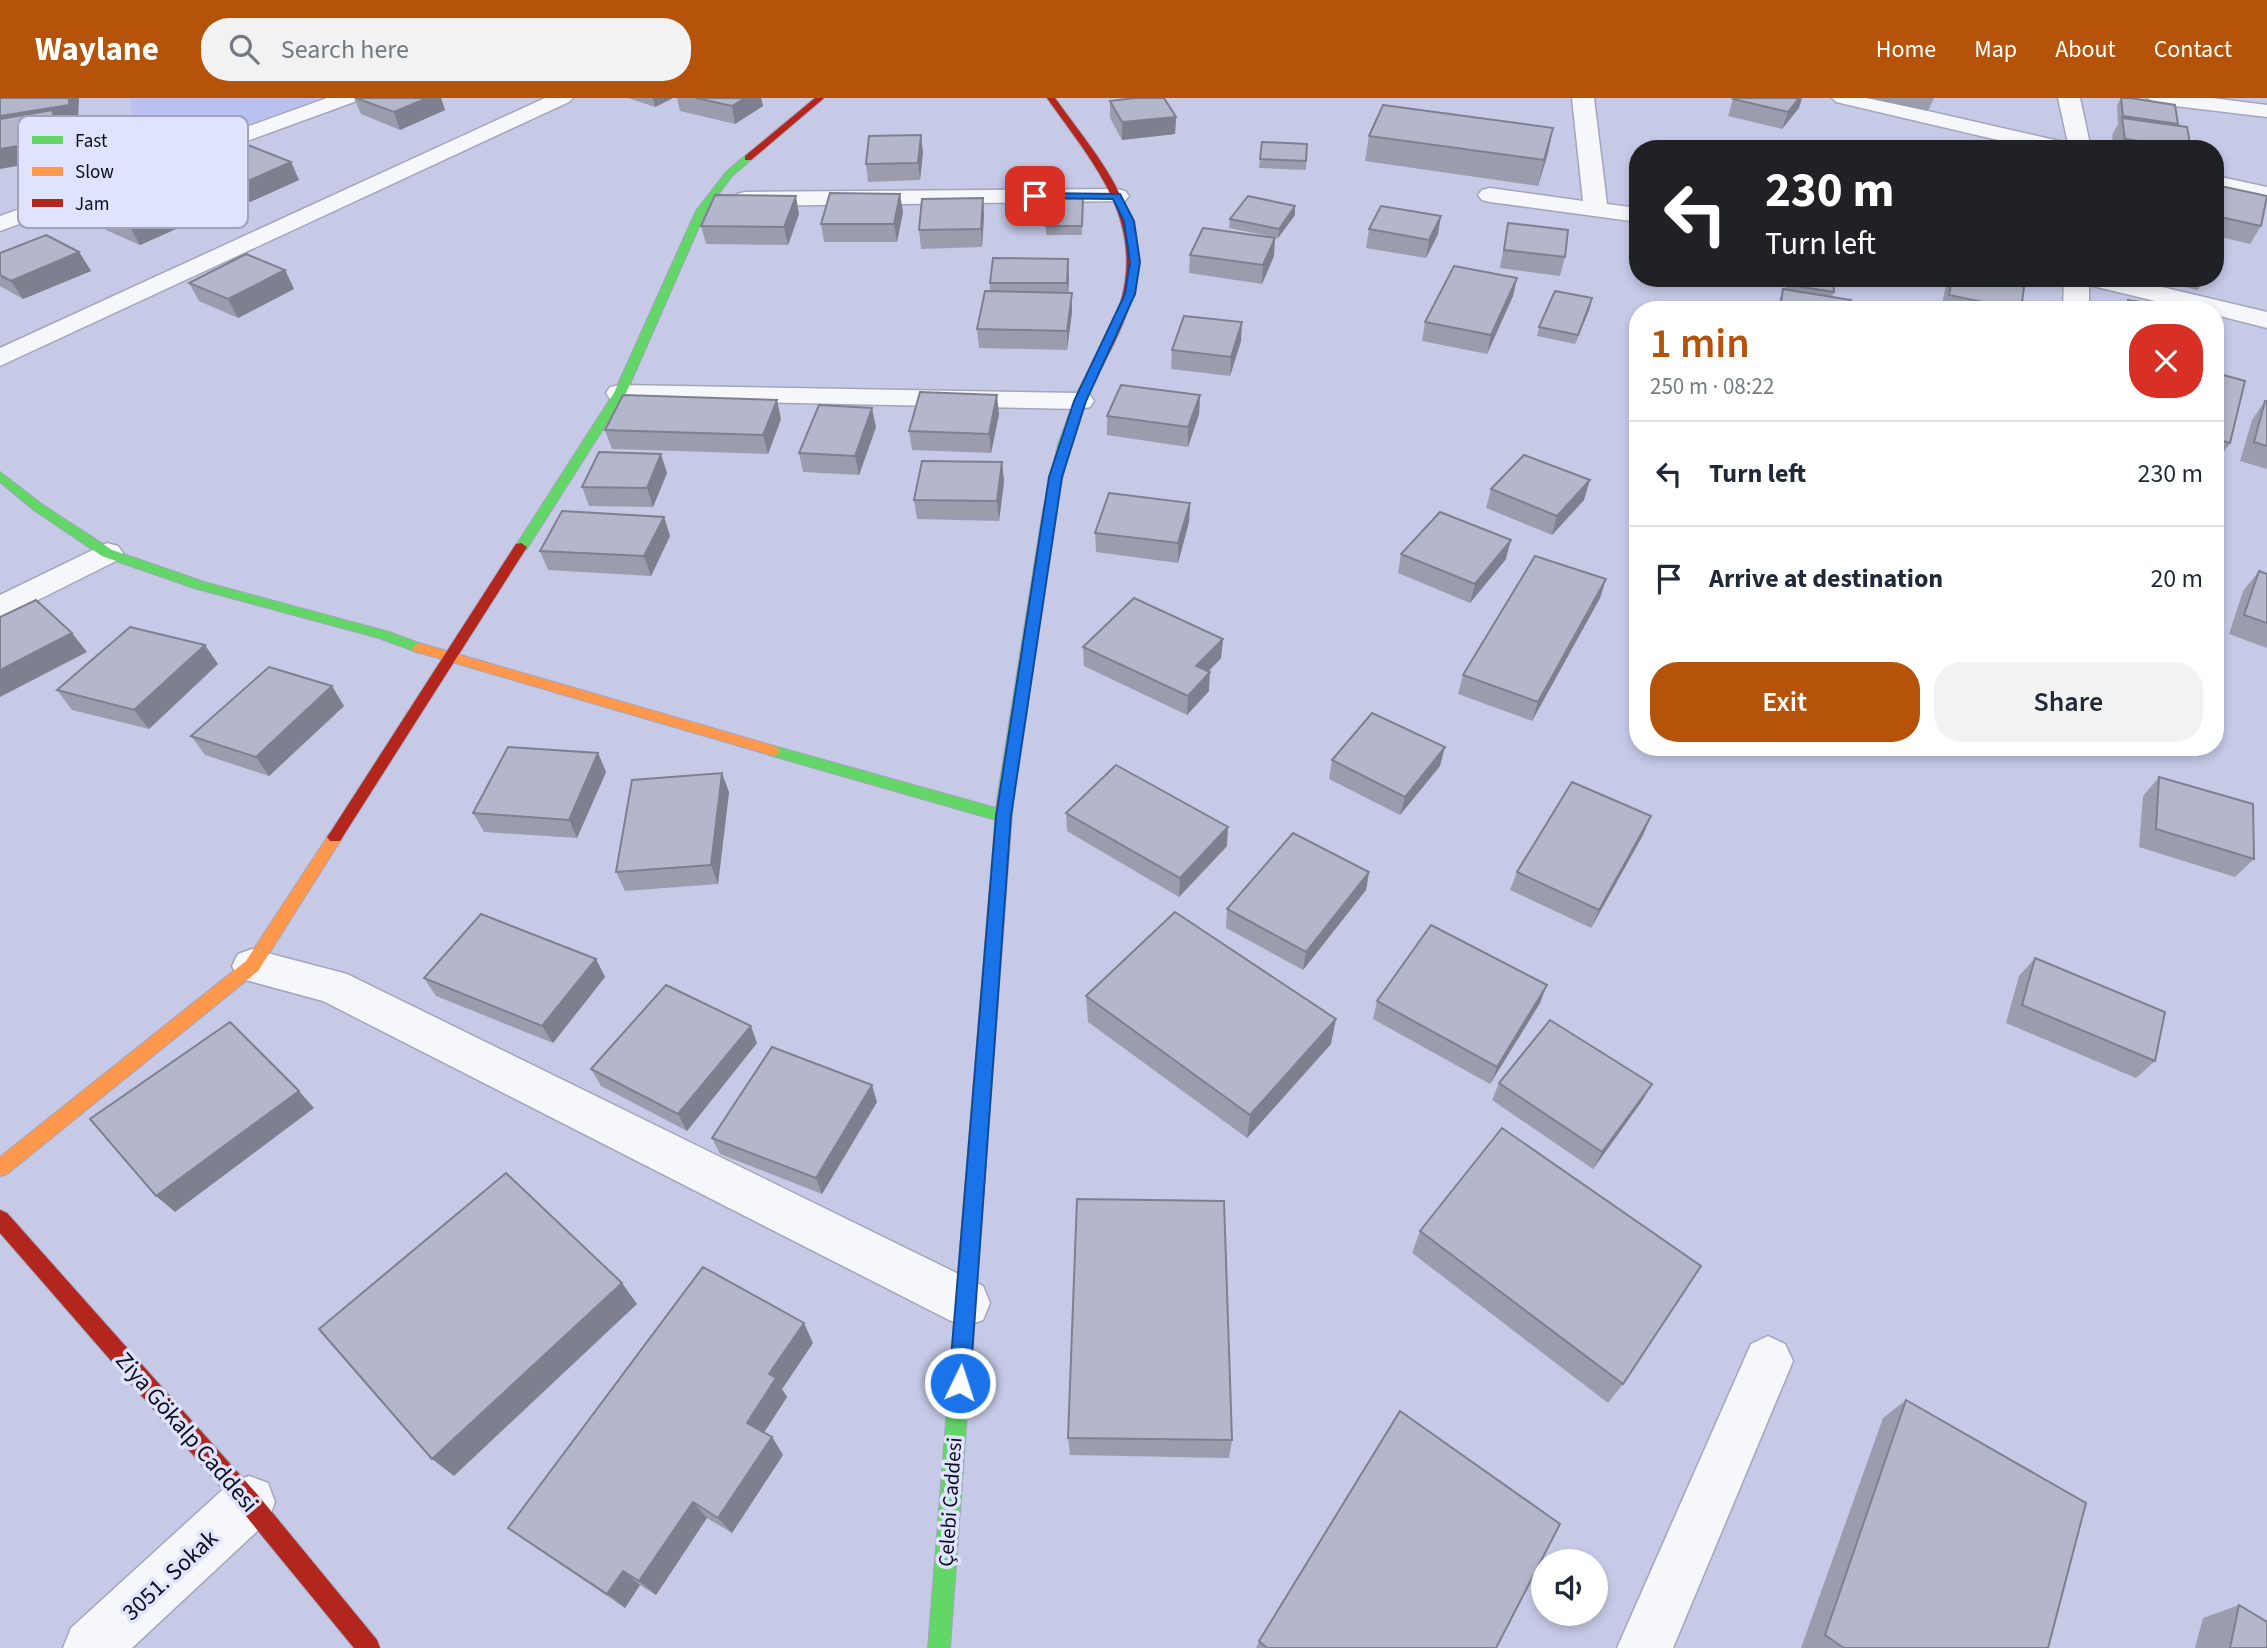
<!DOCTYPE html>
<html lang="en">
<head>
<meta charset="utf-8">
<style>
  body { margin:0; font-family:"Source Sans 3",sans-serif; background:#f2f2f3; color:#1f2937; height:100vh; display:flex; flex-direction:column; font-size:26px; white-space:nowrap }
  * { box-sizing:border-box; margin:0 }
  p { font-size:23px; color:#747a83 }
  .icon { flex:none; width:38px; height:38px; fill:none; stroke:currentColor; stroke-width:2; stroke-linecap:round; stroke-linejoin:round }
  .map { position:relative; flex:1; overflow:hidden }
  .details { position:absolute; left:1629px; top:203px; width:595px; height:455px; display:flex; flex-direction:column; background:#fff; border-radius:28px; box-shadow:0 4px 10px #0003 }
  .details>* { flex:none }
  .guide { position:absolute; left:1629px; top:42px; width:595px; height:147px; border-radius:28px; box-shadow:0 4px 10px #0003; background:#202124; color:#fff; overflow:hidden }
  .fabs { position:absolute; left:1531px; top:1451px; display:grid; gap:14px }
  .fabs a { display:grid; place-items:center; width:77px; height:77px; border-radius:50%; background:#fff; box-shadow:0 4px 10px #0003; font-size:35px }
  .pin { position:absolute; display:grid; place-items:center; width:60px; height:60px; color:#fff; margin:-30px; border-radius:14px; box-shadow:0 4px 10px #0006 }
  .me { position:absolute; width:77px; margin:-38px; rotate:4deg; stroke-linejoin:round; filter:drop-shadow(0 0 5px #0008) }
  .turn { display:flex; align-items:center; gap:24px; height:147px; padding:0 21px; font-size:32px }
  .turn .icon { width:91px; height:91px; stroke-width:2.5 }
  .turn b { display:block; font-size:49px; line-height:60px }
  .round { display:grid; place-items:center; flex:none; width:74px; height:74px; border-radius:28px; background:#f2f2f3 }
  .overview { display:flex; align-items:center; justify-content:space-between; height:119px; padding:0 21px }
  h1 { font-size:42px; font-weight:600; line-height:52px; color:#b45309 }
  .primary-button { display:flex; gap:14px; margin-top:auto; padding:14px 21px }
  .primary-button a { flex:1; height:80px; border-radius:28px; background:#b45309; color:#fff; font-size:28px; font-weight:600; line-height:80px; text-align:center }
  .primary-button a+a { background:#f2f2f3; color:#1f2937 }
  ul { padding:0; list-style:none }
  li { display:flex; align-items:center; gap:21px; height:105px; padding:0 21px; border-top:2px solid #e0e1e3 }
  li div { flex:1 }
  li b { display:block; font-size:26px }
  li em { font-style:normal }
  header { display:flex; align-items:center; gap:42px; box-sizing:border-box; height:98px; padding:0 35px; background:#b45309; color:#fff }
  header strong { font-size:33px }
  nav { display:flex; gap:38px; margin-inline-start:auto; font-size:24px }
  .search { width:490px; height:63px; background:#f2f2f3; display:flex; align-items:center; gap:18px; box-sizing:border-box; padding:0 24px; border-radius:28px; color:#747a83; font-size:26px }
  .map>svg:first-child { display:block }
</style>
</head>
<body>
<header>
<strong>Waylane</strong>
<div class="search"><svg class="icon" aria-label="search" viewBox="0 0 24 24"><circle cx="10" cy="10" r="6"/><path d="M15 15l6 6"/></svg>Search here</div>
<nav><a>Home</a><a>Map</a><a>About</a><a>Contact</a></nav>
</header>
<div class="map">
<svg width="2267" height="1550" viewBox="0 0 2267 1550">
  <rect width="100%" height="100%" fill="#c6cae7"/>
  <path fill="#bac1ee" d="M130,0H322L139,65Z"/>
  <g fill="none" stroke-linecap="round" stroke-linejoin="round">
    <defs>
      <g id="street">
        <path d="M327,0H358L354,4L0,133V118Z"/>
        <path d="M545,0H573L569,4L0,268V250Z"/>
        <path d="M1572,0H1594L1607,106L1638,110V124L1490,104L1482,102L1478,97L1482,92L1490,90L1583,103Z"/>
        <path d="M1832,0H1871L2068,45L2058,0H2080L2091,51H2036L1836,4Z"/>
        <path d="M2147,0H2212L2267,7V19L2158,6Z"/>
        <path d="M2216,78L2267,89V103L2216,92Z"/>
        <path d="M1117,91L1125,93L1129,98L1125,103L745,108L737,106L733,101L737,96L745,94Z"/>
        <path d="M2064,180H2124L2267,214V230L2216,217V212H2192L2089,187V212H2063Z"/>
        <path d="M620,287L1080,295L1090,297L1094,303L1090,309L1080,311L610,301L606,295L610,289Z"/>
        <path d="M107,445L118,448L123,455L118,462L0,521V497Z"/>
        <path d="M252,851L347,876L983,1188L990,1205L983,1222L966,1228L949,1222L323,903L238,880L232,868L238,856Z"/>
        <path d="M1768,1238L1785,1246L1793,1263L1673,1550H1617L1751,1246Z"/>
        <path d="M249,1378L268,1385L275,1404L268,1423L132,1550H63L71,1530L230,1385Z"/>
      </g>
      <g id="fast">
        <path d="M745,58L753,60L732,78L706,113L626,295L526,452H516L515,449L614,295L696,113L726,74Z"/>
        <path d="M1083,292L1089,295L1070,346L1054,418L1013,702L1005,708L997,702L1042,418L1058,346L1077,295Z"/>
        <path d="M0,374L43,407L112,452L204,484L389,534L424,547L426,550L419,555L414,553L379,540L194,490L102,458L35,413L0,384Z"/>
        <path d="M774,648L1003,712L1011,718L1003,724L769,657L767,653L769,649Z"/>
        <path d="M959,1277L966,1280L969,1287L950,1550H928L949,1287L952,1280Z"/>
      </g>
      <g id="slow">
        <path d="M419,545L774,648L781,653L774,658L414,553L412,550Z"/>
        <path d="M1005,696L1013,702L969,1287L966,1294L959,1297L952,1294L949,1287L997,702Z"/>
        <path d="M335,733L343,739L340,743L258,873L7,1076L0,1078V1059L246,863L330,735Z"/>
      </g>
      <g id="jam">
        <path d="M815,0H824L751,62H745V58Z"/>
        <path d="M1047,0H1055C1100,63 1154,119 1131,202C1122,235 1103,265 1089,295L1083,298L1077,295C1092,265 1111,235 1121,203C1144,119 1091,63 1047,0Z"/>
        <path d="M521,445L527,449L340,743H330L327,739L330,735L516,446Z"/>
        <path d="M0,1112L7,1115L257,1396L377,1542L380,1550H354L241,1412L0,1135Z"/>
      </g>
    </defs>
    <use href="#street" stroke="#a2a5bb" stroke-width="3"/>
    <use href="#fast" stroke="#a2a5bb" stroke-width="2"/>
    <use href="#slow" stroke="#a2a5bb" stroke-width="2"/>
    <use href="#jam" stroke="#a2a5bb" stroke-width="2"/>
    <use href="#street" fill="#f6f7fb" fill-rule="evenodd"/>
    <use href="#fast" fill="#63d668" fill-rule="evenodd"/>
    <use href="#slow" fill="#ff974d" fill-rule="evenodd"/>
    <use href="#jam" fill="#b3261e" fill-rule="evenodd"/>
  </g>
  <g fill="#9b9daf">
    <path d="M354,0H441L445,12L400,32L361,16Z"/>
    <path d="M628,0H673L655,9Z"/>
    <path d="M677,0H761L763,8L735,26L680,13Z"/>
    <path d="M1866,0H1934L1928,13Z"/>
    <path d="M2121,0H2130L2178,26L2177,28L2191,51H2114L2112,37L2118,26L2117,7Z"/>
    <path d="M1733,1L1799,10L1782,31L1728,18Z"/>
    <path d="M1110,3L1176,19L1175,36L1122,42L1110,20Z"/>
    <path d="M1553,30L1548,55L1538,88L1365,63L1369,38Z"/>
    <path d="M1262,44L1307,46L1306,72L1259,70Z"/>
    <path d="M923,54L920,82L868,84L866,66Z"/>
    <path d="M291,64L299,82L250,104L207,86L198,69Z"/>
    <path d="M2216,87L2261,128L2250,146L2216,138Z"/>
    <path d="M983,100L984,118L982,149L921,151L919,132Z"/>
    <path d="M1083,100L1082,137H1046V128Z"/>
    <path d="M96,114L194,123L140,147L106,132Z"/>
    <path d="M903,114L897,144H824L821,126Z"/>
    <path d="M799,116L788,147L706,146L701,128Z"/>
    <path d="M1295,117L1278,140L1229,130L1230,121Z"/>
    <path d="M1508,125L1565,159L1560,178L1500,170Z"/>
    <path d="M1369,131L1438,136L1426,160L1366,150Z"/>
    <path d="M79,154L91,173L23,201L0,188V155Z"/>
    <path d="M1190,157L1274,158L1262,186L1189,175Z"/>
    <path d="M1068,161V195L1072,214L1067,252L979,250L977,231L990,193V185Z"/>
    <path d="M285,172L294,191L238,220L199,203L189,185Z"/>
    <path d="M1517,180L1513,198L1487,256L1422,243L1425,224Z"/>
    <path d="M1786,180H1833L1834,194L1832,199L1851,212H1776L1783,191H1785Z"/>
    <path d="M1949,180H2020L2021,212H1941L1946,186Z"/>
    <path d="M2145,180H2205L2198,192Z"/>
    <path d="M2128,202L2193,212H2122Z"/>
    <path d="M1590,210L1575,246L1537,238L1539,229Z"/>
    <path d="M1241,243L1230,278L1171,271L1172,252Z"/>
    <path d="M2216,275L2230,345L2217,364H2216Z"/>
    <path d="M1200,297L1199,316L1188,349L1107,337V318Z"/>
    <path d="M2265,303H2267V371L2240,363L2252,322Z"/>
    <path d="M999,316L991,355L912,352L909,333Z"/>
    <path d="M781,321L768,356L612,351L605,332Z"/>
    <path d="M876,329L859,377L803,374L799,355Z"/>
    <path d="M1002,364L1004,384L999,423L917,421L914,402Z"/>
    <path d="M667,375L653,409L589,408L582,389Z"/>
    <path d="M1491,391L1584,402L1552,437L1486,410Z"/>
    <path d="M1190,405L1189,424L1178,465L1096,454L1095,435Z"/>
    <path d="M664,419L670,438L651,478L548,472L540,453Z"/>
    <path d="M1401,456L1506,461L1470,505L1398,475Z"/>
    <path d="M2259,473L2267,476V550L2229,536L2243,493Z"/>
    <path d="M1606,481L1600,500L1532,623L1458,596L1463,577Z"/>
    <path d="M1223,541L1221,560L1208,573L1209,593L1187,617L1084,568L1083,549Z"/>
    <path d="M218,566L149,631L72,612L57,592Z"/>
    <path d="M344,608L269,678L205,657L191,638Z"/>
    <path d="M598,655L606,674L577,740L484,734L473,715Z"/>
    <path d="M1332,662L1440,668L1400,717L1329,681Z"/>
    <path d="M2159,679L2254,761L2235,779L2139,749L2143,698Z"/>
    <path d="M729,694L718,786L625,793L616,774Z"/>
    <path d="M1066,715L1227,748L1179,799L1067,733Z"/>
    <path d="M1651,718L1643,737L1591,830L1510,792L1517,774Z"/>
    <path d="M1369,774L1366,792L1303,872L1226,830L1227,811Z"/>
    <path d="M2035,860L2155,963L2136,980L2006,925L2019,878Z"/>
    <path d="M596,861L605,879L553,945L436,898L424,880Z"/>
    <path d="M1086,898L1331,946L1247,1040L1088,924Z"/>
    <path d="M1377,903L1540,905L1490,986L1373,921Z"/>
    <path d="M757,945L687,1033L601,988L591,971Z"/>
    <path d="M1499,985L1652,986L1642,1003L1593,1071L1492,1002Z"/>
    <path d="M877,1004L822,1096L720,1056L712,1040Z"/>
    <path d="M1420,1133L1623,1286L1608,1305L1412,1155Z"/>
    <path d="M813,1245L782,1291L787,1299L764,1335L772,1339L783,1357L732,1435L707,1420L656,1497L640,1487L625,1510L529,1445L508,1430Z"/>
    <path d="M1906,1302L2048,1550H1801L1883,1320Z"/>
    <path d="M1068,1340L1232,1342L1229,1360L1070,1357Z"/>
    <path d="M2239,1507L2267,1550H2195L2203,1520Z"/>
    <path d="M1259,1543L1496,1550H1256Z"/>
  </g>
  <g fill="#7e808f">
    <path d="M69,0H79L78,24L61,27L63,29L62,60L0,71V18Z"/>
    <path d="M427,0H441L445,12L400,32L394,14Z"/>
    <path d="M653,0H673L655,9Z"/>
    <path d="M745,0H761L763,8L735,26L732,8Z"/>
    <path d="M1799,0H1802L1799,10L1782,31L1788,14Z"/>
    <path d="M1176,19L1175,36L1122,42V24Z"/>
    <path d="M1553,30L1548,55L1538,88L1544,62Z"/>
    <path d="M921,37L923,54L920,82L918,65Z"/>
    <path d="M291,64L299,82L250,104L241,86Z"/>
    <path d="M900,96L903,114L897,144L894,126Z"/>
    <path d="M796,98L799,116L788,147L784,129Z"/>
    <path d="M983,100L984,118L982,149L981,131Z"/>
    <path d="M184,105L194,123L140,147L130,129Z"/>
    <path d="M1295,108V117L1278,140L1279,131Z"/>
    <path d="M1441,118L1438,136L1426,160L1429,142Z"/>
    <path d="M1275,140L1274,158L1262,186L1263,167Z"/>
    <path d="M79,154L91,173L23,201L11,183Z"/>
    <path d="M1068,161L1069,179L1068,204L1067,185Z"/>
    <path d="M285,172L294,191L238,220L228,201Z"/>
    <path d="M1517,180L1513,198L1487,256L1491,237Z"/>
    <path d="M1072,195V214L1067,252V233Z"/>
    <path d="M1592,200L1590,210L1575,246L1578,237Z"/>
    <path d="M1242,224L1241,243L1230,278L1231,259Z"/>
    <path d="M997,297L999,316L991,355L989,336Z"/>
    <path d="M1200,297L1199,316L1188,349V329Z"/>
    <path d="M777,302L781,321L768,356L763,337Z"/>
    <path d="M872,310L876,329L859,377L855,358Z"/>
    <path d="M661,356L667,375L653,409L647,390Z"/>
    <path d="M1002,364L1004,384L999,423L997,403Z"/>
    <path d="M1590,382L1584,402L1552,437L1557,418Z"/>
    <path d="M1190,405L1189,424L1178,465V445Z"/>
    <path d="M664,419L670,438L651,478L644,458Z"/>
    <path d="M1511,442L1506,461L1470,505L1475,486Z"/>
    <path d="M1606,481L1600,500L1532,623L1538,604Z"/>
    <path d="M72,535L87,554L0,599V572Z"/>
    <path d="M1223,541L1221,560L1196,587V568Z"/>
    <path d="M205,547L218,566L149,631L134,612Z"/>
    <path d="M1210,574L1209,593L1187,617L1188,598Z"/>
    <path d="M332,588L344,608L269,678L256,659Z"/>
    <path d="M1445,649L1440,668L1400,717L1405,699Z"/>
    <path d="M598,655L606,674L577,740L569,722Z"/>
    <path d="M722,675L729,694L718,786L711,767Z"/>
    <path d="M1651,718L1643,737L1591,830L1599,812Z"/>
    <path d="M1228,729L1227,748L1179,799L1180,780Z"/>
    <path d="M1369,774L1366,792L1303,872L1306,854Z"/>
    <path d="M596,861L605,879L553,945L542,928Z"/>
    <path d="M1547,887L1540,905L1490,986L1497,969Z"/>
    <path d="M1336,921L1331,946L1247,1040L1250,1017Z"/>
    <path d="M751,928L757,945L687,1033L678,1016Z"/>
    <path d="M1652,986L1642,1003L1593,1071L1602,1054Z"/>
    <path d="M872,987L877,1004L822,1096L816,1080Z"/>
    <path d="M299,993L314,1010L175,1114L156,1098Z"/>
    <path d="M622,1185L637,1206L454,1378L432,1361Z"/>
    <path d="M804,1225L813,1245L782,1291L787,1299L759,1342L747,1325L769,1276Z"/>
    <path d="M772,1339L783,1357L732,1435L718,1420Z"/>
    <path d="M693,1404L707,1420L656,1497L639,1483Z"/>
    <path d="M623,1473L640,1487L625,1510L607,1496Z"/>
  </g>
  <g fill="#b4b7cc" stroke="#7e808f" stroke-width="2">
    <path d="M0,0H69V7L0,18Z"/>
    <path d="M356,0H427L394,14Z"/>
    <path d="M696,0H745L732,8Z"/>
    <path d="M1135,0H1164L1176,19L1122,24L1110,3Z"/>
    <path d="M1734,0H1799L1788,14L1733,1Z"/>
    <path d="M2121,0H2130L2175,7L2178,26L2123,18Z"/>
    <path d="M1383,7L1553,30L1544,62L1369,38Z"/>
    <path d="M53,12L52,42L0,51V21Z"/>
    <path d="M2122,20L2187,29L2191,51L2125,41Z"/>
    <path d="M921,37L918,65L866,66L869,38Z"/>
    <path d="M1262,44L1307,46L1306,63L1260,61Z"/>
    <path d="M248,47L291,64L241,86L198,69Z"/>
    <path d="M2216,87L2267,98L2261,128L2216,118Z"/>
    <path d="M830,95L900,96L894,126H821Z"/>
    <path d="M715,97L796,98L784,129L701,128Z"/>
    <path d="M1248,98L1295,108L1279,131L1230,121Z"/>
    <path d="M983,100L981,131L919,132L922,101Z"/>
    <path d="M1083,100L1082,128H1046L1047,101Z"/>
    <path d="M1381,108L1441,118L1429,142L1369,131Z"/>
    <path d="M1508,125L1568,132L1565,159L1504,152Z"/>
    <path d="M1203,130L1275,140L1263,167L1190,157Z"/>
    <path d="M46,137L79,154L11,183L0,177V155Z"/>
    <path d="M246,156L285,172L228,201L189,185Z"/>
    <path d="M993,160L1068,161L1067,185H990Z"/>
    <path d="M1454,168L1517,180L1491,237L1425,224Z"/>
    <path d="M1789,180H1833L1834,194L1789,187Z"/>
    <path d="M1952,180H2020L2025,181L2021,212L1949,197Z"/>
    <path d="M1783,191L1851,202V212H1780Z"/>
    <path d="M985,193L1072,195L1067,233L977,231Z"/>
    <path d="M1555,193L1592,200L1578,237L1539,229Z"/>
    <path d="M2128,202L2193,212H2130Z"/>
    <path d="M1184,218L1242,224L1231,259L1172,252Z"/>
    <path d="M2216,275L2245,283L2230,345L2216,341Z"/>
    <path d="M1121,287L1200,297L1188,329L1107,318Z"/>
    <path d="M920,294L997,297L989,336L909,333Z"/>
    <path d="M623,297L777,302L763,337L605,332Z"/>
    <path d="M2265,303H2267V348L2254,344Z"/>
    <path d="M819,307L872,310L855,358L799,355Z"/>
    <path d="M599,354L661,356L647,390L582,389Z"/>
    <path d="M1524,357L1590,382L1557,418L1491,391Z"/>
    <path d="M922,363L1002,364L997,403L914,402Z"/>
    <path d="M1109,395L1190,405L1178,445L1095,435Z"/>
    <path d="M562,413L664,419L644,458L540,453Z"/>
    <path d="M1440,414L1511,442L1475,486L1401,456Z"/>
    <path d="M1535,458L1606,481L1538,604L1463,577Z"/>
    <path d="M2259,473L2267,476V525L2244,517Z"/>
    <path d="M1134,500L1223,541L1196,568L1210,574L1188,598L1083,549Z"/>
    <path d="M36,502L72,535L0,572V519Z"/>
    <path d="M130,529L205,547L134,612L57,592Z"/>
    <path d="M269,569L332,588L256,659L191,638Z"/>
    <path d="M1372,615L1445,649L1405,699L1332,662Z"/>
    <path d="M508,649L598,655L569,722L473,715Z"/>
    <path d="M1116,667L1228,729L1180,780L1066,715Z"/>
    <path d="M722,675L711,767L616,774L632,682Z"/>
    <path d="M2159,679L2253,706L2254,761L2156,731Z"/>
    <path d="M1572,684L1651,718L1599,812L1517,774Z"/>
    <path d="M1293,735L1369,774L1306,854L1227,811Z"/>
    <path d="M1175,814L1336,921L1250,1017L1086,898Z"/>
    <path d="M481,816L596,861L542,928L424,880Z"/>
    <path d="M1431,827L1547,887L1497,969L1377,903Z"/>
    <path d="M2035,860L2165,914L2155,963L2022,907Z"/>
    <path d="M666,887L751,928L678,1016L591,971Z"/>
    <path d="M1550,922L1652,986L1602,1054L1499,985Z"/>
    <path d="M230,924L299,993L156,1098L90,1021Z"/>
    <path d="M772,949L872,987L816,1080L712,1040Z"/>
    <path d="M1502,1030L1701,1168L1623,1286L1420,1133Z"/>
    <path d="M506,1075L622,1185L432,1361L319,1231Z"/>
    <path d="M1077,1101L1224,1103L1232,1342L1068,1340Z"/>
    <path d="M703,1169L804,1225L769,1276L776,1280L747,1325L772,1339L718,1420L693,1404L639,1483L623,1473L607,1496L508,1430Z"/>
    <path d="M1906,1302L2086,1405L2048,1550H1844L1825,1537Z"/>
    <path d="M1400,1313L1560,1426L1496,1550H1267L1259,1543Z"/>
    <path d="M2239,1507L2267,1524V1550H2230Z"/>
  </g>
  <path fill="#1a73e8" stroke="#114b97" stroke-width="2" d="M1035,95L1120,96L1134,123L1140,164L1135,196L1086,303L1062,379L1011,718L970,1285L967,1292L960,1295L952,1292L949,1285L996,718L1049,379L1074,303L1125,196L1130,164L1124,123L1113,101L1032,100Z"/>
  <g text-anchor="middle" stroke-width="7" stroke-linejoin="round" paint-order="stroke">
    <g font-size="21" fill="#0d0f20" stroke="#dfe3fd">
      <text transform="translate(950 1404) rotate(-86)" y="7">Çelebi Caddesi</text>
    </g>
    <g font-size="24" fill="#0d0f20" stroke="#dfe3fd">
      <text transform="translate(187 1334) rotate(49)" y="8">Ziya Gökalp Caddesi</text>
      <text transform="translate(170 1477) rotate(-43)" y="8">3051. Sokak</text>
    </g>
  </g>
  <rect x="18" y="18" width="230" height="112" rx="10" fill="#dfe3fd" stroke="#a0a3bb" stroke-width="2"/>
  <rect x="32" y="38" width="31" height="8" fill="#63d668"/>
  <rect x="32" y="69" width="31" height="9" fill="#ff974d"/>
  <rect x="32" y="101" width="31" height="8" fill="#b3261e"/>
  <g font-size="19" fill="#0d0f20">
    <text x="75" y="49">Fast</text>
    <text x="75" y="80">Slow</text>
    <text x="75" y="112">Jam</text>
  </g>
</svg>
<div class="fabs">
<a><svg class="icon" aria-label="sound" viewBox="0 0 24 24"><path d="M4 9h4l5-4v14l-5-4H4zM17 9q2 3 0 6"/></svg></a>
</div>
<div class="pin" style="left:1035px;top:98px;background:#d93025"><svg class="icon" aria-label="arrive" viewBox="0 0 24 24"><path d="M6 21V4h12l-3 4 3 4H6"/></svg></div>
<svg class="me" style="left:960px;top:1285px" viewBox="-20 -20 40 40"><circle r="17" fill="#1a73e8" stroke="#fff" stroke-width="3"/><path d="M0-11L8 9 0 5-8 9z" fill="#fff"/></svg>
<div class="guide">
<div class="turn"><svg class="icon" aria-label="left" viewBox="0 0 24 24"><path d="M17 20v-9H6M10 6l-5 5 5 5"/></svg><div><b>230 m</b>Turn left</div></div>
</div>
<section class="details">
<div class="overview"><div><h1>1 min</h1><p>250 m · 08:22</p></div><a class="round" style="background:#d93025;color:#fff"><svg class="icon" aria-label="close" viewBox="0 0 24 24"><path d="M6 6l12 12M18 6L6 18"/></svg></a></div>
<ul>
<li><svg class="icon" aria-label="left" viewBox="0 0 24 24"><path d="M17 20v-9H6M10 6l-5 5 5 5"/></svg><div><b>Turn left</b></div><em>230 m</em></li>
<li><svg class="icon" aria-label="arrive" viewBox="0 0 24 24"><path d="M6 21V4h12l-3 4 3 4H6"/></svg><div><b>Arrive at destination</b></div><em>20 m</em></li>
</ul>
<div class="primary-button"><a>Exit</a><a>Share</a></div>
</section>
</div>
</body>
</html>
